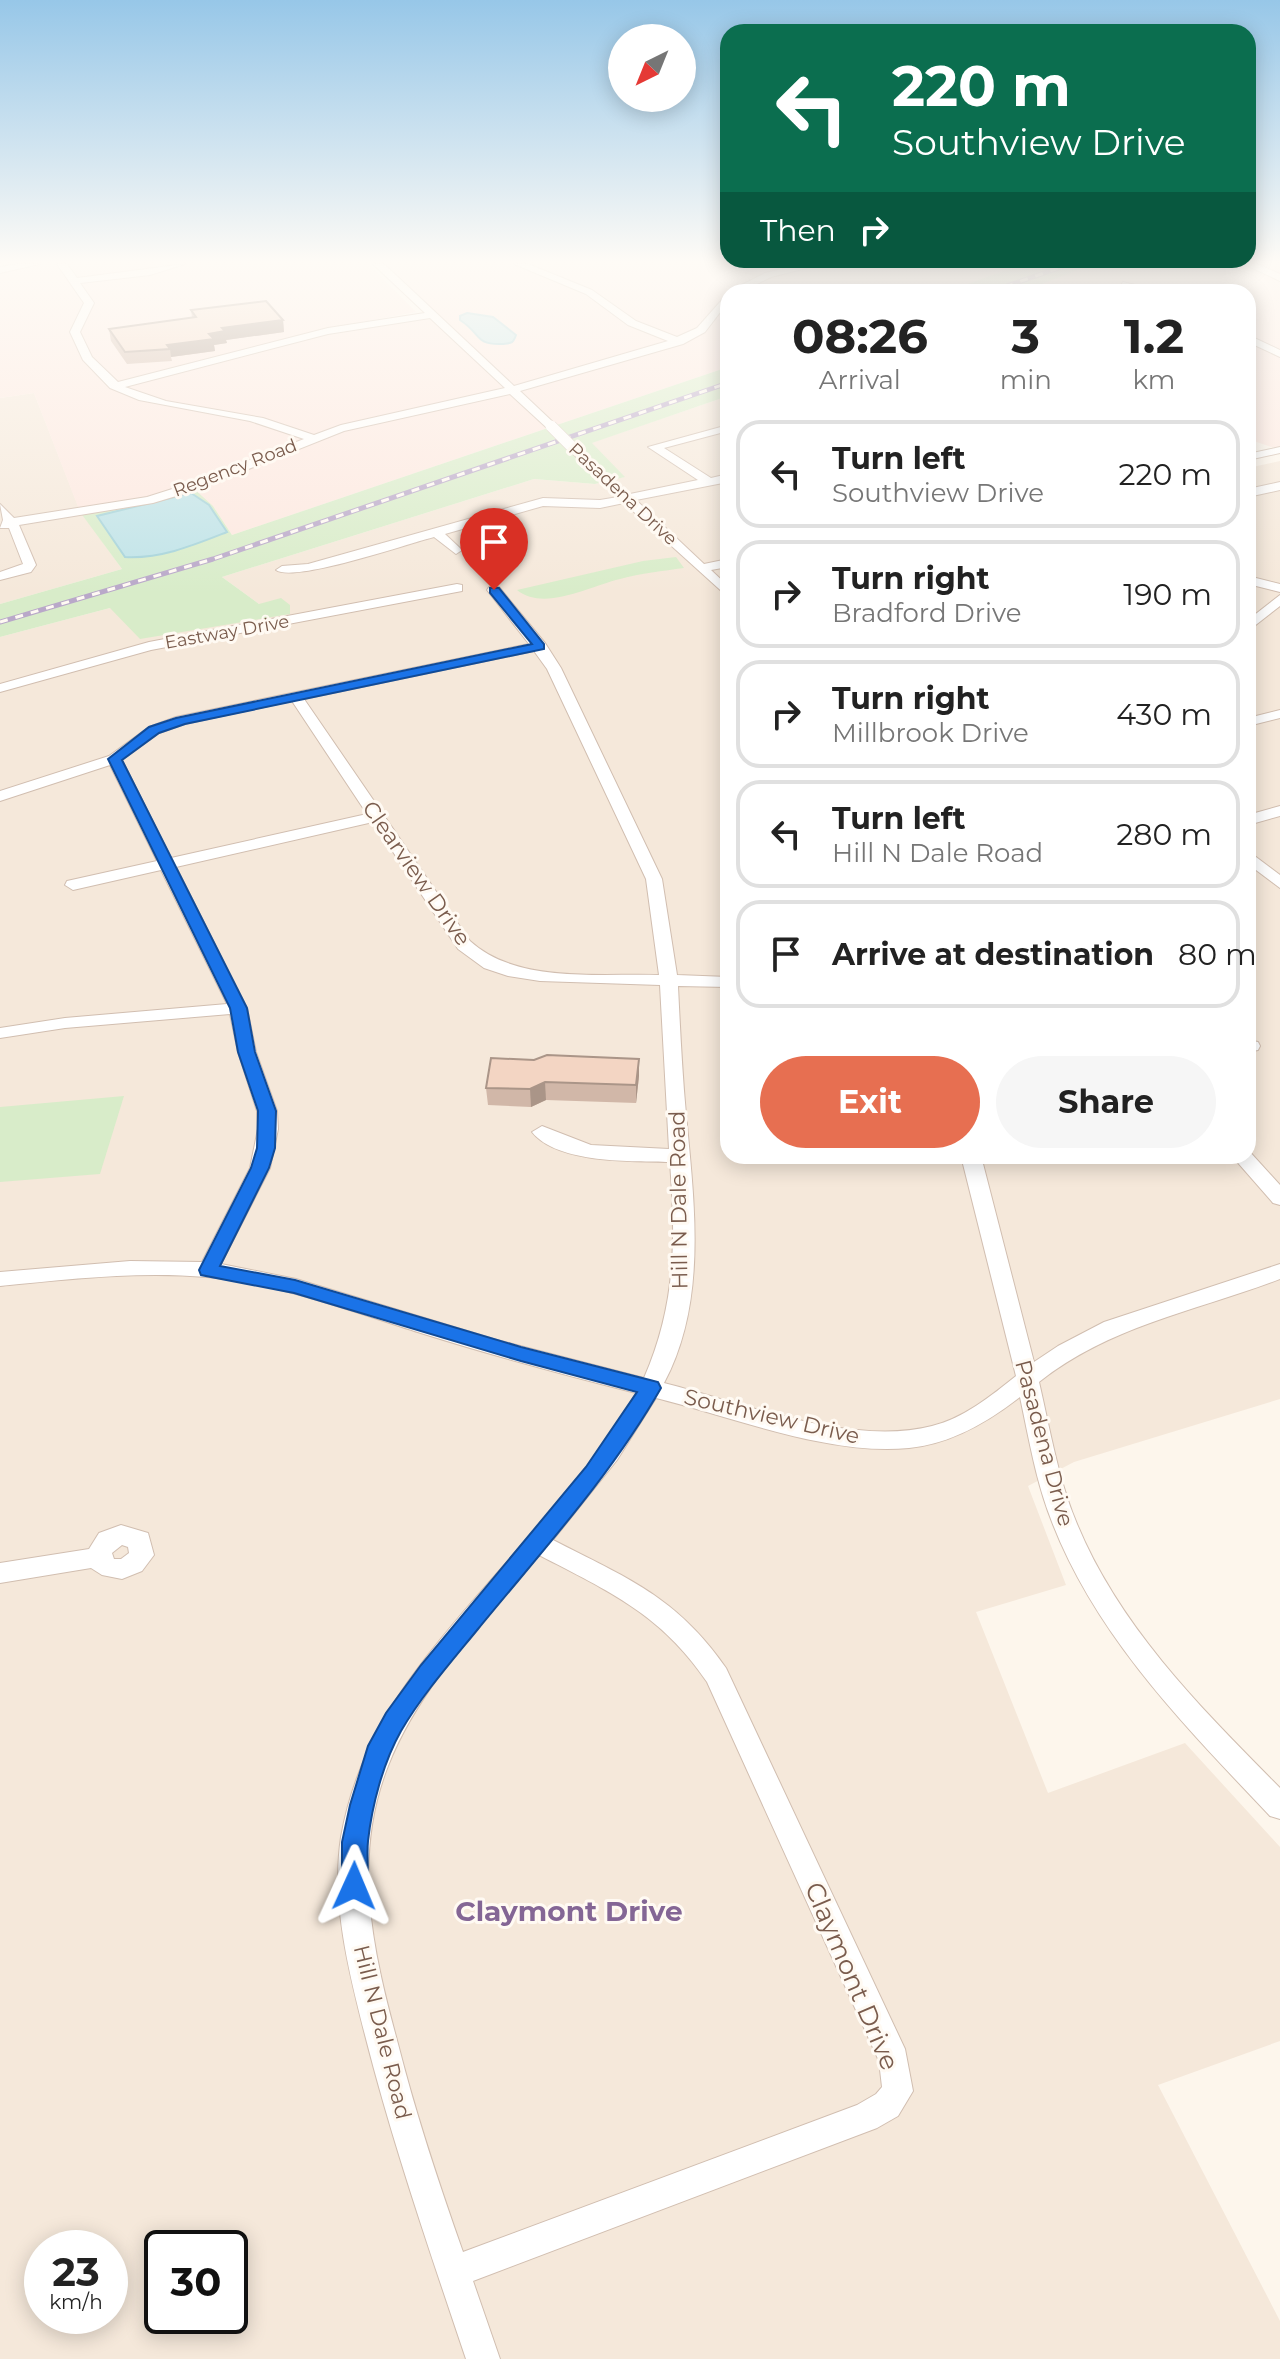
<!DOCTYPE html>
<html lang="en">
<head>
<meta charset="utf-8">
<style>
  body { margin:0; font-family:Montserrat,sans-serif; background:#f6f6f6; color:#222; height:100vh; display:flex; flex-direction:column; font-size:30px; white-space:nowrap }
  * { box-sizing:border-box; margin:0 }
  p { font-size:26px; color:#767676 }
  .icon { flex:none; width:44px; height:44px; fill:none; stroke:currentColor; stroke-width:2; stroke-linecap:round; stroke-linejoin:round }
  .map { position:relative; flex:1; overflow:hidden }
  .sheet { position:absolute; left:720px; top:284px; width:536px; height:880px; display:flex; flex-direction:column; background:#fff; border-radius:24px; box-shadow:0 4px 20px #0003 }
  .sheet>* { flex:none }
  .guide { position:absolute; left:720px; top:24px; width:536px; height:244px; border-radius:24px; box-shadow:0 4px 20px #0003; background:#0b6e4f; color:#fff; overflow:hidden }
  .needle { width:52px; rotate:223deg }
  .controls { position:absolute; left:608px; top:24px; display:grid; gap:16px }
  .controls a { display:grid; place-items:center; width:88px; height:88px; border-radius:50%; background:#fff; box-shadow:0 4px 20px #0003; font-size:40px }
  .speed { position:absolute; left:24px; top:2230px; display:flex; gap:16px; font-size:40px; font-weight:700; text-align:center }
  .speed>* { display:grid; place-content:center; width:104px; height:104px; border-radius:50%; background:#fff; box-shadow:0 4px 20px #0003; line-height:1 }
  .speed small { font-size:20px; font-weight:400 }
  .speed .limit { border:4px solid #111; border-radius:12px; background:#fff; color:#111 }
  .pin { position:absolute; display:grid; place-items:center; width:68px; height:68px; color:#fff; margin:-82px -34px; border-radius:50% 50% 50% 0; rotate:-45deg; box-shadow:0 0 8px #0007 }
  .pin .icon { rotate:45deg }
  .me { position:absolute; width:88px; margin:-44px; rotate:1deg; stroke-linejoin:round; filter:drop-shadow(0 0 6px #0008) }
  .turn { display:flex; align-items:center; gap:28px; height:168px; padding:0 40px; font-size:36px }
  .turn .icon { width:104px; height:104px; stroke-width:2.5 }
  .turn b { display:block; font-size:56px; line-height:68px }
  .then { display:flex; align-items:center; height:76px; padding:0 40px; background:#0003; gap:16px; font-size:30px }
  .eta { display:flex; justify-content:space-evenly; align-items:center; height:136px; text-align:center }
  .eta b { font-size:48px; font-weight:700; line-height:56px }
  .button { display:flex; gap:16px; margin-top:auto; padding:16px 40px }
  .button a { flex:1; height:92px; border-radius:48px; background:#e76f51; color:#fff; font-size:32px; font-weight:700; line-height:92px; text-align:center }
  .button a+a { background:#f6f6f6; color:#222 }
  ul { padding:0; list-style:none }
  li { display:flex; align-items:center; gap:24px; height:108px; margin:0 16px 12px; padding:0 24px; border:4px solid #e0e0e0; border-radius:24px }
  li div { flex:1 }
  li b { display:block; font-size:30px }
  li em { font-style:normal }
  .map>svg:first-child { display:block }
</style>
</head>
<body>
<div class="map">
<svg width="1280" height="2359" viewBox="0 0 1280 2359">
  <rect width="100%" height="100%" fill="#fdf6ec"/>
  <g fill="#f5e8da" fill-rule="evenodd">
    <path d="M34,393L80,511L122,569L0,604V398Z"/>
    <path d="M728,396V1156H1248V468L1280,461V1399L1074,1462L1028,1486L1066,1585L976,1612L1048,1793L1185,1743L1280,1847V2041L1158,2085L1280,2321V2359H0V637L110,608L259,604L222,577L534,479L595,484L624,477L591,443ZM42,2248H110V2316H42ZM162,2248H230V2316H162Z"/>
  </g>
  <g fill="#fde8e0">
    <path d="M21,264H368L416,312L319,330L132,379L328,331L431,315L378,264H1023L945,292H728V367L232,535L213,506L80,512L34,393L0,398V268Z"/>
    <path d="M1094,264H1280V450L1248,439V292H1021Z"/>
  </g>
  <g fill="#d8ecc9">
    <path d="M1023,264H1094L1021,292H945Z"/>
    <path d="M728,367V396L592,443L625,477L595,484L534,479L222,577L259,604L281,598L290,605V614L140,639L110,608L0,637V604L122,569L80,512L192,487L213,506L232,535Z"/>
    <path d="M676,557L684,568C663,571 641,573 620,579C590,586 544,612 517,590L643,561Z"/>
    <path d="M124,1096L100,1174L0,1182V1107Z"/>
  </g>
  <g fill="#bfe3e8" stroke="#a5d3da" stroke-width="2">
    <path d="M467,313L493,317L516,335C513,344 511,343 502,344C474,345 482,334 460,320V316Z"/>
    <path d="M191,493L209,505L227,532C194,545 161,559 125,557L97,516Z"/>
  </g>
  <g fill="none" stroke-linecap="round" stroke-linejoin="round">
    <defs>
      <g id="minor">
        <path d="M17,264H40L0,273V267Z"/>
        <path d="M57,264H67L77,278L185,264L150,275L80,283L94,303L80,332L92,357L118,382L328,328L425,313L373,264H384L514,386L668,341L628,325L586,294L514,264H528L592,290L636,321L677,337L697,328L728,293V302L705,332L683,344L520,391L555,424V428H547L510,394L344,431L196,490L153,503L19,525L36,565L31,572L0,580V572L23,564L9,528H0L3,520L0,504L14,518L147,497L188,484L304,439L250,421L139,400L110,388L83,360L70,332L84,303ZM430,318L505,388L341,425L314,435L263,418L166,401L125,387L328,334Z"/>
        <path d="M804,264H822L771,277L741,292H728L765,273Z"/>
        <path d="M1244,264H1257L1280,274V281Z"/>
        <path d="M1123,282L1155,290L1157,292L1120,287Z"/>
        <path d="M1248,335L1280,350V357L1248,342Z"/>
        <path d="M728,425V431L664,448L711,478L728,474V482L636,500L704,564L728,559V567L711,570L728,586V597L624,503L600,508L543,506L445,534L462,550L456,554L434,537C407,544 294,583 276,570L282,566L308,564L543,498L600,500L618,497L569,450V446L573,445L630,494L698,480L648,447Z"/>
        <path d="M1280,447V453L1248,460V454Z"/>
        <path d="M1280,482V490L1248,497V489Z"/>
        <path d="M1248,576L1280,584V592L1248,584Z"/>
        <path d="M457,584L462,585V591L151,650L0,692V684L149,642Z"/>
        <path d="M489,587H499L545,643L561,668L662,879L677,975L728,977V987L678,986C680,1028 682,1071 686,1114C694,1202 708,1301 664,1383C743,1403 852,1447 932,1426C964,1418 991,1396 1016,1376L961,1156H981L1034,1362L1058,1346L1104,1322L1280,1264V1279C1197,1311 1111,1325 1039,1382C1050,1429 1058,1479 1077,1524C1120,1628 1202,1709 1280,1788V1819L1270,1816C1186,1727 1097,1638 1052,1522C1036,1482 1029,1439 1020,1397C988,1422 951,1444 909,1448C829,1456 733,1417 656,1398L617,1460L553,1540C627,1578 677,1597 726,1668L905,2049L913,2091L898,2116L877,2128L473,2281L500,2359H466C430,2252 393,2145 365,2035C349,1972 331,1903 341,1837C352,1775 380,1718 418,1668C487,1576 580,1493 636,1393C565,1375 494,1356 424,1334C353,1312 281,1284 207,1277C138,1271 69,1279 0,1286V1272L130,1261L202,1262L250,1168L258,1129L257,1111L238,1052L230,1014L65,1028L0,1038V1028L65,1018L227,1004L161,870L73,890L65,885L67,881L157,861L110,765L0,801V791L109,756L149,727L176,717L529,644L487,590ZM534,651L547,669L646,879L659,975C599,973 517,984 470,941L304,699ZM292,701L367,814L171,858L122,760L159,733L185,724ZM373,822L458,949L484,968L508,976L540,981L660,985L669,1149L591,1145L542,1126L532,1132C557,1164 634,1161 670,1162C676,1240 676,1305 644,1378L497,1340L296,1279L221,1264L270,1168L278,1129L277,1111L256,1052L247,1008L176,867ZM539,1555C610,1592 661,1614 707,1682L879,2061L882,2087L876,2094L857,2105L463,2252C439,2184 416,2115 398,2044C373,1952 351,1859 388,1766C419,1687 485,1619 539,1555Z"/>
        <path d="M1280,595V606L1248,631V620Z"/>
        <path d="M1280,710V718L1248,726V718Z"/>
        <path d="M1280,806V816L1248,825V815Z"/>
        <path d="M1248,851L1280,875V888L1248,864Z"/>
        <path d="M1248,1040L1258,1042L1260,1046L1258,1050L1248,1052Z"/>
        <path d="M1249,1151L1280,1185V1205L1273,1203L1232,1156H1248Z"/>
        <path d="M121,1525L148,1533L154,1555L142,1571L122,1579L102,1575L91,1568L0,1583V1563L89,1549L99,1533ZM122,1545L128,1547L129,1553L121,1559H114L112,1553Z"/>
      </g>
    </defs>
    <use href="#minor" stroke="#d1beb0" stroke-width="2"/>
    <use href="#minor" fill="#fff" fill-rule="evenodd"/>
    <defs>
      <g id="rail">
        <path d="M990,292L1070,264"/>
        <path d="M0,622L213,559L728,383"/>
      </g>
    </defs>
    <use href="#rail" stroke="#b9a8c9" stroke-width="5"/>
    <use href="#rail" stroke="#fffaf3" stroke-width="3" stroke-dasharray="8" stroke-linecap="butt"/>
    <defs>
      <path id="minor-bridge" d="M551,426L573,448"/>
    </defs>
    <use href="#minor-bridge" stroke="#d1beb0" stroke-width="12" stroke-linecap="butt"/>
    <use href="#minor-bridge" stroke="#fff" stroke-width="11"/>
  </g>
  <g fill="#d1b7a8">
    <path d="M191,310L283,320L284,332L226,340L227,343L214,345L215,351L171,357L172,361L127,364L111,341L109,329L192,318Z"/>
    <path d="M534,1060L639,1076L636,1103L546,1100L531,1107L488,1105L486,1088Z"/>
  </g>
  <g fill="#aa9588">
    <path d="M283,320L284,332L226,340L227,343L214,345L215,351L171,357L170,349L167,345L222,328Z"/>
    <path d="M639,1059V1076L636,1103V1085Z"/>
    <path d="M545,1082L546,1100L531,1107L530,1089Z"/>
  </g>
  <g fill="#f3d5c3" stroke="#aa9588" stroke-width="2">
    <path d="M266,301L283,320L222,328L225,331L209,334L214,339L167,345L170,349L125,352L109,329L196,317L191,310Z"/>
    <path d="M547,1055L639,1059L636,1085L545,1082L530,1089L486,1088L491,1058L534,1060Z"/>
  </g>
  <linearGradient id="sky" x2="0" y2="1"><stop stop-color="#97c7e8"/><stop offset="0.44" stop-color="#fefbf6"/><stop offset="1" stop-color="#fefbf6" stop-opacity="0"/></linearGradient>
  <rect width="1280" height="594" fill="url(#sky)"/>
  <path fill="#1a73e8" stroke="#114b97" stroke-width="2" d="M490,588H499L544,644V649L185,724L159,733L122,760L247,1008L255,1052L276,1111L275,1148L269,1168L220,1266L295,1280L521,1347L650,1380L658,1382L661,1388C611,1476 541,1552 478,1629C451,1662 422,1695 401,1731C383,1763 372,1805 368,1841C366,1859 371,1878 363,1895L354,1898L345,1895L342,1886V1842L350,1805L368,1746L386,1713L421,1665L586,1467L637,1392L521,1361L294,1293L201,1275L199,1270L251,1168L257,1148L258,1111L238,1052L230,1008L108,759L149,727L176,718L532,644L490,593Z"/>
  <g text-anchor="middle" stroke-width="6" stroke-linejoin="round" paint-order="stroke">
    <g font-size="18" fill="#7a5c4d" stroke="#fffaf3">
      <text transform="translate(235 468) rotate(-21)" y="6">Regency Road</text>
      <text transform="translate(623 494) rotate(43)" y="6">Pasadena Drive</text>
      <text transform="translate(227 632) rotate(-10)" y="6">Eastway Drive</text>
    </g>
    <g font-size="22" fill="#7a5c4d" stroke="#fffaf3">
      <text transform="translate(417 873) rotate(55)" y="8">Clearview Drive</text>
      <text transform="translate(678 1200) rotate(-91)" y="8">Hill N Dale Road</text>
      <text transform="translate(772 1416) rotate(13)" y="8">Southview Drive</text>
      <text transform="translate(1045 1443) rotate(75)" y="8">Pasadena Drive</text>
      <text transform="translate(383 2032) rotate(76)" y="8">Hill N Dale Road</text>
    </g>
    <g font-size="26" fill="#7a5c4d" stroke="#fffaf3">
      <text transform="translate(852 1976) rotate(67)" y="9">Claymont Drive</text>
    </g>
    <g font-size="28" font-weight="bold" fill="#846695" stroke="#fffaf3">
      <text x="569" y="1921">Claymont Drive</text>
    </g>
  </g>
</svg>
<div class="controls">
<a><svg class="needle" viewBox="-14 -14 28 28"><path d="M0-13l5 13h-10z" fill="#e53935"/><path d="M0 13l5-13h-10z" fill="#767676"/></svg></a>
</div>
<div class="speed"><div>23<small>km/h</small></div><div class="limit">30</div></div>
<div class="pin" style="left:494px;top:590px;background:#d93025"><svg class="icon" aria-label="arrive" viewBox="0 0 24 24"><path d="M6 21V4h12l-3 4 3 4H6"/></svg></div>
<svg class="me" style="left:354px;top:1886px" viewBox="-20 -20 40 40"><path d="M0-17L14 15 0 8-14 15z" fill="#1a73e8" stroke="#fff" stroke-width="4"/></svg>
<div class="guide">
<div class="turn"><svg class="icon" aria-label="left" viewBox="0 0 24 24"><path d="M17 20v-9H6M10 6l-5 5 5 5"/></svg><div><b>220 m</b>Southview Drive</div></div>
<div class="then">Then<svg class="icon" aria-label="right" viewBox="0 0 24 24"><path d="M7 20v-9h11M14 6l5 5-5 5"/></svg></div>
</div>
<section class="sheet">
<div class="eta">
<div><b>08:26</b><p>Arrival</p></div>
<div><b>3</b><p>min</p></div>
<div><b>1.2</b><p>km</p></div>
</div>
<ul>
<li><svg class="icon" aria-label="left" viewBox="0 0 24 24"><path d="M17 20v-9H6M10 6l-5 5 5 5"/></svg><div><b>Turn left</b><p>Southview Drive</p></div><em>220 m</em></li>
<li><svg class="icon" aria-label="right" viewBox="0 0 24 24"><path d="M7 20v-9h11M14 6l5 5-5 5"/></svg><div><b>Turn right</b><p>Bradford Drive</p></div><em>190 m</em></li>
<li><svg class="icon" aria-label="right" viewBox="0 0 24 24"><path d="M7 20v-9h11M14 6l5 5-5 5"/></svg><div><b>Turn right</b><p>Millbrook Drive</p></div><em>430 m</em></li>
<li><svg class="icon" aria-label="left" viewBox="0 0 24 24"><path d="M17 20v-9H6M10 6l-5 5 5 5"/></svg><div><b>Turn left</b><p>Hill N Dale Road</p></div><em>280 m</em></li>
<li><svg class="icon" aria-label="arrive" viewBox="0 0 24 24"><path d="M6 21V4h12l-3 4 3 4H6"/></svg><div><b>Arrive at destination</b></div><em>80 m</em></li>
</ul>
<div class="button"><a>Exit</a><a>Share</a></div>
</section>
</div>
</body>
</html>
